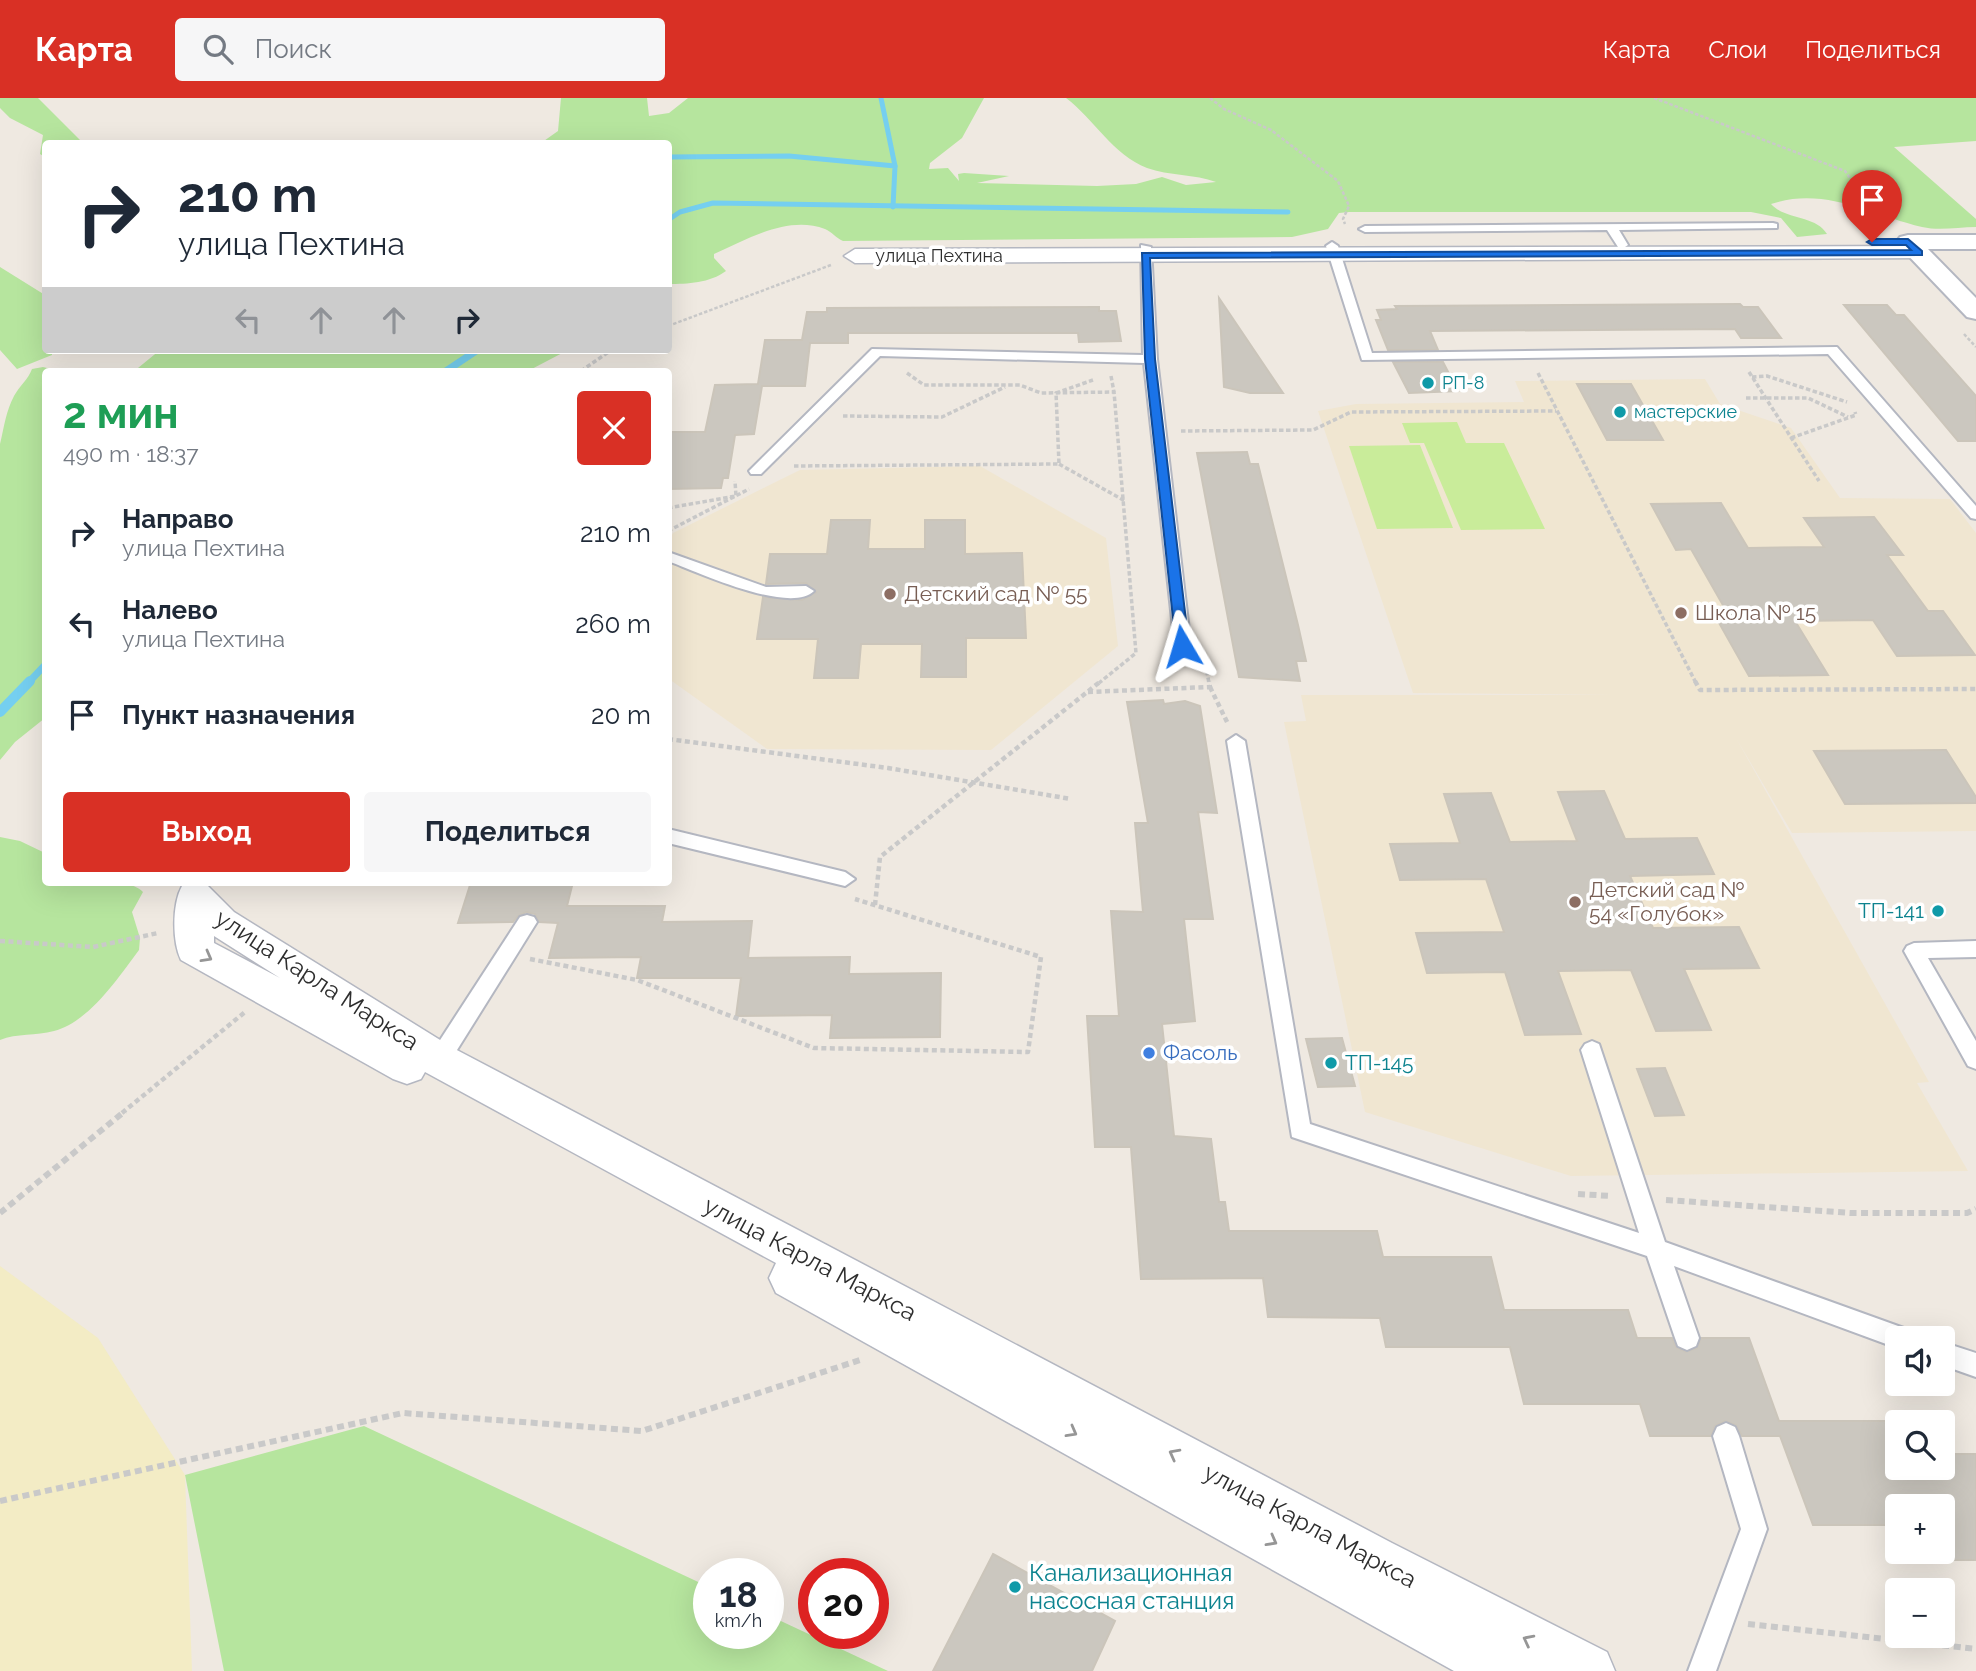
<!DOCTYPE html>
<html lang="ru">
<head>
<meta charset="utf-8">
<style>
  body { margin:0; font-family:Raleway,sans-serif; background:#f6f6f7; color:#1f2937; height:100vh; display:flex; flex-direction:column; font-size:26px; white-space:nowrap }
  * { box-sizing:border-box; margin:0 }
  p { font-size:23px; color:#747a83 }
  .icon { flex:none; width:38px; height:38px; fill:none; stroke:currentColor; stroke-width:2; stroke-linecap:round; stroke-linejoin:round }
  .map { position:relative; flex:1; overflow:hidden }
  .details { position:absolute; left:42px; top:270px; width:630px; height:518px; display:flex; flex-direction:column; background:#fff; border-radius:7px; box-shadow:0 7px 28px #0002 }
  .details>* { flex:none }
  .top-card { position:absolute; left:42px; top:42px; width:630px; height:214px; border-radius:7px; box-shadow:0 7px 28px #0002; background:#fff; color:#1f2937; overflow:hidden }
  .buttons { position:absolute; left:1885px; top:1228px; display:grid; gap:14px }
  .buttons a { display:grid; place-items:center; width:70px; height:70px; border-radius:7px; background:#fff; box-shadow:0 7px 28px #0002; font-size:35px }
  .speed { position:absolute; left:693px; top:1460px; display:flex; gap:14px; font-size:35px; font-weight:700; text-align:center }
  .speed>* { display:grid; place-content:center; width:91px; height:91px; border-radius:50%; background:#fff; box-shadow:0 7px 28px #0002; line-height:1 }
  .speed small { font-size:18px; font-weight:400 }
  .speed .limit { border:10px solid #d22; background:#fff; color:#111 }
  .pin { position:absolute; display:grid; place-items:center; width:60px; height:60px; color:#fff; margin:-72px -30px; border-radius:50% 50% 50% 0; rotate:-45deg; box-shadow:0 0 7px #0007 }
  .pin .icon { rotate:45deg }
  .me { position:absolute; width:77px; margin:-38px; rotate:353deg; stroke-linejoin:round; filter:drop-shadow(0 0 5px #0008) }
  .turn { display:flex; align-items:center; gap:24px; height:147px; padding:0 21px; font-size:32px }
  .turn .icon { width:91px; height:91px; stroke-width:2.5 }
  .turn b { display:block; font-size:49px; line-height:60px }
  .lanes { display:flex; align-items:center; height:66px; padding:0 21px; background:#0003; justify-content:center; gap:35px; direction:ltr }
  .lanes .off { opacity:.35 }
  .round { display:grid; place-items:center; flex:none; width:74px; height:74px; border-radius:7px; background:#f6f6f7 }
  .head { display:flex; align-items:center; justify-content:space-between; height:119px; padding:0 21px }
  h1 { font-size:42px; font-weight:700; line-height:52px; color:#1e9e55 }
  .primary-button { display:flex; gap:14px; margin-top:auto; padding:14px 21px }
  .primary-button a { flex:1; height:80px; border-radius:7px; background:#d93025; color:#fff; font-size:28px; font-weight:700; line-height:80px; text-align:center }
  .primary-button a+a { background:#f6f6f7; color:#1f2937 }
  ul { padding:0; list-style:none }
  li { display:flex; align-items:center; gap:21px; height:91px; padding:0 21px }
  li div { flex:1 }
  li b { display:block; font-size:26px }
  li em { font-style:normal }
  header { display:flex; align-items:center; gap:42px; box-sizing:border-box; height:98px; padding:0 35px; background:#d93025; color:#fff }
  header strong { font-size:33px }
  nav { display:flex; gap:38px; margin-inline-start:auto; font-size:24px }
  .search { width:490px; height:63px; background:#f6f6f7; display:flex; align-items:center; gap:18px; box-sizing:border-box; padding:0 24px; border-radius:7px; color:#747a83; font-size:26px }
  .map>svg:first-child { display:block }
</style>
</head>
<body>
<header>
<strong>Карта</strong>
<div class="search"><svg class="icon" aria-label="search" viewBox="0 0 24 24"><circle cx="10" cy="10" r="6"/><path d="M15 15l6 6"/></svg>Поиск</div>
<nav><a>Карта</a><a>Слои</a><a>Поделиться</a></nav>
</header>
<div class="map">
<svg width="1976" height="1573" viewBox="0 0 1976 1573">
  <rect width="100%" height="100%" fill="#efe9e1"/>
  <g fill="#f0e6d1">
    <path d="M1705,281L1720,306L1791,330L1840,400L1950,401L1976,435V733L1792,735L1736,640L1929,984L1917,985L1968,1073L1571,1078L1365,1014L1284,624L1306,623L1301,597H1614L1413,595L1318,313L1356,306L1524,304L1515,283Z"/>
    <path d="M980,368L1106,440L1118,548L991,652L767,651L669,581L668,444L673,435L800,372Z"/>
  </g>
  <g fill="#b6e59e">
    <path d="M0,0H38L83,45L46,46L45,59L40,56L43,37L10,20L0,10Z"/>
    <path d="M561,0H647L649,18L669,15L688,0H984L962,40L930,65L929,71L948,70L959,83L958,76L964,75L1009,78L977,85L1097,88L1136,86L1162,79L1186,87L1216,84C1195,76 1169,78 1147,70C1113,57 1094,21 1066,0H1976V43L1894,49L1976,121V129C1958,129 1940,133 1922,129C1871,117 1825,88 1771,106C1785,122 1816,117 1827,136L1797,139L1781,120L1751,114H1349L1339,115L1328,131L1292,139L843,143C836,140 832,134 825,131C788,117 748,141 714,156V160L726,173C710,185 687,186 669,186L668,46L541,45L558,33Z"/>
    <path d="M0,169L45,197L46,252H52V257L17,271L0,252Z"/>
    <path d="M160,252H568L528,273H123L138,270Z"/>
    <path d="M43,269L59,273H46L45,620L15,644L0,662V346C4,329 6,313 14,298C20,287 28,282 32,271Z"/>
    <path d="M0,739L20,743L45,755L46,784C69,784 127,777 143,794L132,814L140,840L139,852C118,880 89,924 54,933C36,938 17,935 0,942Z"/>
    <path d="M364,1328L709,1489V1535H768V1517L888,1573H224L185,1377Z"/>
  </g>
  <path fill="#f3ecc5" d="M0,1168L98,1240L185,1377L192,1573H0Z"/>
  <g fill="#c9ec9a">
    <path d="M1457,324L1466,345H1504L1545,431L1461,432L1424,345H1410L1402,325Z"/>
    <path d="M1420,347L1453,430L1377,431L1349,348Z"/>
  </g>
  <g fill="none" stroke-linecap="round" stroke-linejoin="round">
    <g stroke="#75cff0" stroke-width="5">
      <path d="M881,0L895,68"/>
      <path d="M668,59L789,58L895,68L893,109"/>
      <path d="M668,122L680,114L713,105L1288,114"/>
      <path d="M473,255L477,252"/>
    </g>
    <g stroke="#75cff0" stroke-width="7">
      <path d="M446,273L476,253"/>
      <path d="M28,585L46,566"/>
    </g>
    <path stroke="#75cff0" stroke-width="10" d="M0,614L30,583"/>
  </g>
  <g fill="#cbc7bf" stroke="#cbc5ba" stroke-width="2">
    <path d="M1219,200L1283,295H1250L1224,289Z"/>
    <path d="M1740,206L1743,209H1758L1781,240H1741L1735,231L1430,233L1438,252H1388L1376,222H1381L1377,212L1397,211L1395,208Z"/>
    <path d="M1844,207H1887L1896,217H1904L1976,298V343H1958Z"/>
    <path d="M1099,209V213H1116L1121,243L1079,244L1078,235H848V245H810L805,288H762L754,336L735,337L728,380H723L721,390L668,391V334H705L715,287L758,286L765,242H802L807,214H827V210Z"/>
    <path d="M1393,264H1443L1458,293L1409,295Z"/>
    <path d="M1577,286H1631L1663,342H1607Z"/>
    <path d="M1247,354L1250,366H1258L1298,527L1306,563H1296L1300,583L1239,579L1197,355Z"/>
    <path d="M1721,405L1748,450L1824,449L1804,420L1874,419L1903,457H1887L1928,513H1943L1975,557L1897,558L1873,522L1795,523L1828,577L1749,578L1718,523H1732L1691,451L1676,452L1651,406Z"/>
    <path d="M831,422H870L868,451H925V422H965V456L1022,455L1026,540H966V579H921L922,546H861L858,580H814L818,541H757L763,499L802,502L816,494L806,485L766,486L770,456H827Z"/>
    <path d="M1163,602L1164,606L1185,603L1200,608L1217,715L1198,714L1213,821H1184L1195,923L1162,926L1174,1038L1211,1041L1219,1104H1225L1229,1133H1377L1383,1159H1491L1504,1212H1628L1637,1240H1672L1676,1249L1686,1254L1697,1250L1701,1240H1749L1779,1323H1909L1897,1325V1370H1942V1356H1976V1462H1950L1942,1443V1409H1897V1427H1813L1780,1338H1742L1736,1327L1725,1323L1715,1328L1711,1338H1650L1640,1306H1524L1510,1249H1386L1380,1220L1268,1219L1263,1180L1141,1181L1131,1049H1095L1087,918H1119L1111,813L1143,814L1135,725H1148L1127,604Z"/>
    <path d="M1946,652L1976,699V705L1845,706L1814,653Z"/>
    <path d="M1604,693L1625,741L1697,740L1714,776L1630,778L1653,830L1739,829L1759,870L1684,871L1711,932L1656,933L1631,872L1558,873L1581,936L1525,937L1505,874L1427,875L1416,835L1504,834L1486,781L1400,782L1390,746L1460,745L1444,696L1491,695L1510,744L1577,743L1558,694Z"/>
    <path d="M471,784H573L567,808H665L662,824L752,823L748,860L850,859L849,876L941,875L940,939L830,940L832,917L736,918L741,880H637L641,859L549,860L558,825L539,824L535,816L526,814L518,818L513,824L458,825Z"/>
    <path d="M1342,940L1355,988L1318,989L1306,941Z"/>
    <path d="M1665,970L1684,1017L1655,1018L1637,971Z"/>
    <path d="M993,1456L1115,1523L1092,1573H933Z"/>
  </g>
  <g fill="none" stroke-linecap="round" stroke-linejoin="round">
    <defs>
      <g id="lane">
        <path d="M1773,125L1777,126V130L1619,132L1628,147L1622,151L1618,149L1607,132L1365,134L1359,131L1365,128Z"/>
        <path d="M1332,144L1338,148L1372,255L1837,249L1976,408V421L1971,420L1828,256L1362,262L1326,148Z"/>
        <path d="M1141,147L1151,149L1157,261L1191,549L1189,553L1183,554L1175,549L1144,265L880,258L761,376H751L749,373L872,251L1143,257Z"/>
        <path d="M668,454L766,489L806,488L814,493C790,517 697,474 668,463Z"/>
        <path d="M1236,637L1245,643L1310,1026L1639,1135L1581,952L1585,946L1592,943L1599,946L1665,1144L1912,1233L1915,1241H1897V1250L1674,1168L1699,1240L1696,1248L1687,1252L1678,1248L1675,1240L1647,1158L1292,1039L1227,643Z"/>
        <path d="M668,731L845,774L855,781L845,788L668,745Z"/>
        <path d="M527,817L534,819L537,824L447,968L439,971L431,968L428,962L431,956L520,819Z"/>
        <path d="M1976,843V859L1928,860L1976,943V971L1968,968L1904,853L1907,848L1914,845Z"/>
        <path d="M1942,1244L1976,1255V1279L1942,1267Z"/>
        <path d="M1726,1325L1735,1329L1739,1338L1767,1431L1716,1573H1688L1741,1431L1713,1338L1717,1329Z"/>
      </g>
      <g id="street">
        <path d="M1919,148L1930,155L1927,160L855,165L844,158L855,151Z"/>
        <path d="M195,784L208,788L234,814L453,950L1392,1445L1607,1554L1615,1573H1454L776,1195L769,1180L776,1165L425,974L421,981L407,986L393,981L181,862C172,844 172,806 182,788ZM214,838L280,880L214,845Z"/>
      </g>
      <path id="secondary" d="M1908,137H1976V151H1928L1976,200V221L1967,219L1900,149L1896,144L1900,139Z"/>
    </defs>
    <use href="#lane" stroke="#b4b7c1" stroke-width="4"/>
    <use href="#street" stroke="#b4b7c1" stroke-width="3"/>
    <use href="#secondary" stroke="#b4b7c1" stroke-width="4"/>
    <g stroke="#c9c9c9" stroke-width="2.5" stroke-dasharray="3.5 2" stroke-linecap="butt">
      <path d="M1210,0L1224,11L1271,32L1338,83L1349,108L1343,121L1345,126"/>
      <path d="M1654,0L1845,73L1873,113L1868,133"/>
      <path d="M668,228L831,167"/>
      <path d="M1964,236L1976,249"/>
      <path d="M607,255L611,252"/>
    </g>
    <g stroke="#c9c9c9" stroke-width="3.5" stroke-dasharray="4.5 2.5" stroke-linecap="butt">
      <path d="M581,273L610,253"/>
      <path d="M1749,274L1819,383"/>
      <path d="M907,275L924,287H1020L1041,295L1114,294L1136,555L1099,585"/>
      <path d="M1538,275L1696,585"/>
      <path d="M1111,278L1114,294"/>
      <path d="M1752,279L1767,278L1847,304"/>
      <path d="M1746,300H1808L1848,319"/>
      <path d="M843,318L942,319L1005,289"/>
      <path d="M1181,333L1313,332L1351,314L1556,313"/>
      <path d="M1791,340L1856,317L1855,314"/>
      <path d="M1059,366L1125,403"/>
      <path d="M794,368L1059,366L1056,295L1093,282"/>
      <path d="M668,410L736,398L735,383"/>
      <path d="M668,433L749,391"/>
      <path d="M1204,559L1209,585"/>
    </g>
    <g stroke="#c9c9c9" stroke-width="4.5" stroke-dasharray="5 3.5" stroke-linecap="butt">
      <path d="M1695,583L1700,592L1976,591"/>
      <path d="M1210,589L1228,626"/>
      <path d="M1088,594L1210,589L1209,583"/>
      <path d="M668,641L888,670L1071,701"/>
      <path d="M875,807L880,759L1101,583"/>
      <path d="M0,843L93,849L158,835"/>
      <path d="M530,861L637,882L814,950L1028,954L1041,859L855,801"/>
      <path d="M122,1015L245,914"/>
    </g>
    <g stroke="#c9c9c9" stroke-width="6" stroke-dasharray="7 4.5" stroke-linecap="butt">
      <path d="M1578,1096L1611,1098"/>
      <path d="M1666,1102L1851,1115H1967L1976,1111"/>
      <path d="M0,1115L125,1013"/>
      <path d="M0,1403L403,1315L642,1333L863,1261"/>
      <path d="M1748,1526L1976,1551"/>
    </g>
    <use href="#lane" fill="#fff" fill-rule="evenodd"/>
    <use href="#street" fill="#fff" fill-rule="evenodd"/>
    <use href="#secondary" fill="#fff" fill-rule="evenodd"/>
  </g>
  <defs><path id="oneway-chevron" d="M-2-3.5L2.5 0L-2 3.5" fill="none" stroke-width="1.6" stroke-linecap="round" stroke-linejoin="round" transform="scale(1.75)"/></defs>
  <g stroke="#969696">
    <use href="#oneway-chevron" transform="translate(207 859) rotate(29)"/>
    <use href="#oneway-chevron" transform="translate(1072 1334) rotate(29)"/>
    <use href="#oneway-chevron" transform="translate(1174 1356) rotate(-152)"/>
    <use href="#oneway-chevron" transform="translate(1272 1443) rotate(29)"/>
    <use href="#oneway-chevron" transform="translate(1528 1542) rotate(-153)"/>
  </g>
  <path fill="#1a73e8" stroke="#114b97" stroke-width="2" d="M1908,141L1922,153V157L1150,160L1155,261L1189,548L1182,553L1176,548L1145,261L1142,155L1911,152L1906,147H1872L1867,144L1872,141Z"/>
  <g fill="#0f9aa8" stroke="#fff" stroke-width="2.5">
    <circle cx="1428" cy="285" r="7"/>
    <circle cx="1620" cy="314" r="7"/>
    <circle cx="1938" cy="813" r="7"/>
    <circle cx="1331" cy="965" r="7"/>
    <circle cx="1015" cy="1489" r="7"/>
  </g>
  <g fill="#8d6e63" stroke="#fff" stroke-width="2.5">
    <circle cx="890" cy="496" r="7"/>
    <circle cx="1681" cy="515" r="7"/>
    <circle cx="1575" cy="804" r="7"/>
  </g>
  <circle fill="#3f7fe0" stroke="#fff" stroke-width="2.5" cx="1149" cy="955" r="7"/>
  <g text-anchor="middle" stroke-width="7" stroke-linejoin="round" paint-order="stroke">
    <g font-size="18" fill="#2e2e2e" stroke="#fff">
      <text x="939" y="164">улица Пехтина</text>
    </g>
    <g font-size="18" fill="#0d838f" stroke="#fff" text-anchor="start">
      <text x="1442" y="291">РП-8</text>
      <text x="1634" y="320">мастерские</text>
    </g>
    <g font-size="21" fill="#785e54" stroke="#fff" text-anchor="start">
      <text x="904" y="503">Детский сад № 55</text>
      <text x="1695" y="522">Школа № 15</text>
      <text x="1589" y="799">Детский сад №<tspan x="1589" dy="24">54 «Голубок»</tspan></text>
    </g>
    <g font-size="21" fill="#0d838f" stroke="#fff" text-anchor="end">
      <text x="1924" y="820">ТП-141</text>
      <text x="1345" y="972" text-anchor="start">ТП-145</text>
    </g>
    <g font-size="21" fill="#366cbe" stroke="#fff" text-anchor="start">
      <text x="1163" y="962">Фасоль</text>
    </g>
    <g font-size="24" fill="#2e2e2e" stroke="#fff">
      <text transform="translate(317 882) rotate(33)" y="8">улица Карла Маркса</text>
      <text transform="translate(810 1161) rotate(28)" y="8">улица Карла Маркса</text>
      <text transform="translate(1310 1428) rotate(28)" y="8">улица Карла Маркса</text>
    </g>
    <g font-size="24" fill="#0d838f" stroke="#fff" text-anchor="start">
      <text x="1029" y="1483">Канализационная<tspan x="1029" dy="28">насосная станция</tspan></text>
    </g>
  </g>
</svg>
<div class="buttons">
<a><svg class="icon" aria-label="sound" viewBox="0 0 24 24"><path d="M4 9h4l5-4v14l-5-4H4zM17 9q2 3 0 6"/></svg></a>
<a><svg class="icon" aria-label="search" viewBox="0 0 24 24"><circle cx="10" cy="10" r="6"/><path d="M15 15l6 6"/></svg></a>
<a>+</a>
<a>−</a>
</div>
<div class="speed"><div>18<small>km/h</small></div><div class="limit">20</div></div>
<div class="pin" style="left:1872px;top:144px;background:#d93025"><svg class="icon" aria-label="arrive" viewBox="0 0 24 24"><path d="M6 21V4h12l-3 4 3 4H6"/></svg></div>
<svg class="me" style="left:1182px;top:548px" viewBox="-20 -20 40 40"><path d="M0-17L14 15 0 8-14 15z" fill="#1a73e8" stroke="#fff" stroke-width="4"/></svg>
<div class="top-card">
<div class="turn"><svg class="icon" aria-label="right" viewBox="0 0 24 24"><path d="M7 20v-9h11M14 6l5 5-5 5"/></svg><div><b>210 m</b>улица Пехтина</div></div>
<div class="lanes"><svg class="icon off" aria-label="left" viewBox="0 0 24 24"><path d="M17 20v-9H6M10 6l-5 5 5 5"/></svg><svg class="icon off" aria-label="ahead" viewBox="0 0 24 24"><path d="M12 20V5M6 11l6-6 6 6"/></svg><svg class="icon off" aria-label="ahead" viewBox="0 0 24 24"><path d="M12 20V5M6 11l6-6 6 6"/></svg><svg class="icon" aria-label="right" viewBox="0 0 24 24"><path d="M7 20v-9h11M14 6l5 5-5 5"/></svg></div>
</div>
<section class="details">
<div class="head"><div><h1>2 мин</h1><p>490 m · 18:37</p></div><a class="round" style="background:#d93025;color:#fff"><svg class="icon" aria-label="close" viewBox="0 0 24 24"><path d="M6 6l12 12M18 6L6 18"/></svg></a></div>
<ul>
<li><svg class="icon" aria-label="right" viewBox="0 0 24 24"><path d="M7 20v-9h11M14 6l5 5-5 5"/></svg><div><b>Направо</b><p>улица Пехтина</p></div><em>210 m</em></li>
<li><svg class="icon" aria-label="left" viewBox="0 0 24 24"><path d="M17 20v-9H6M10 6l-5 5 5 5"/></svg><div><b>Налево</b><p>улица Пехтина</p></div><em>260 m</em></li>
<li><svg class="icon" aria-label="arrive" viewBox="0 0 24 24"><path d="M6 21V4h12l-3 4 3 4H6"/></svg><div><b>Пункт назначения</b></div><em>20 m</em></li>
</ul>
<div class="primary-button"><a>Выход</a><a>Поделиться</a></div>
</section>
</div>
</body>
</html>
